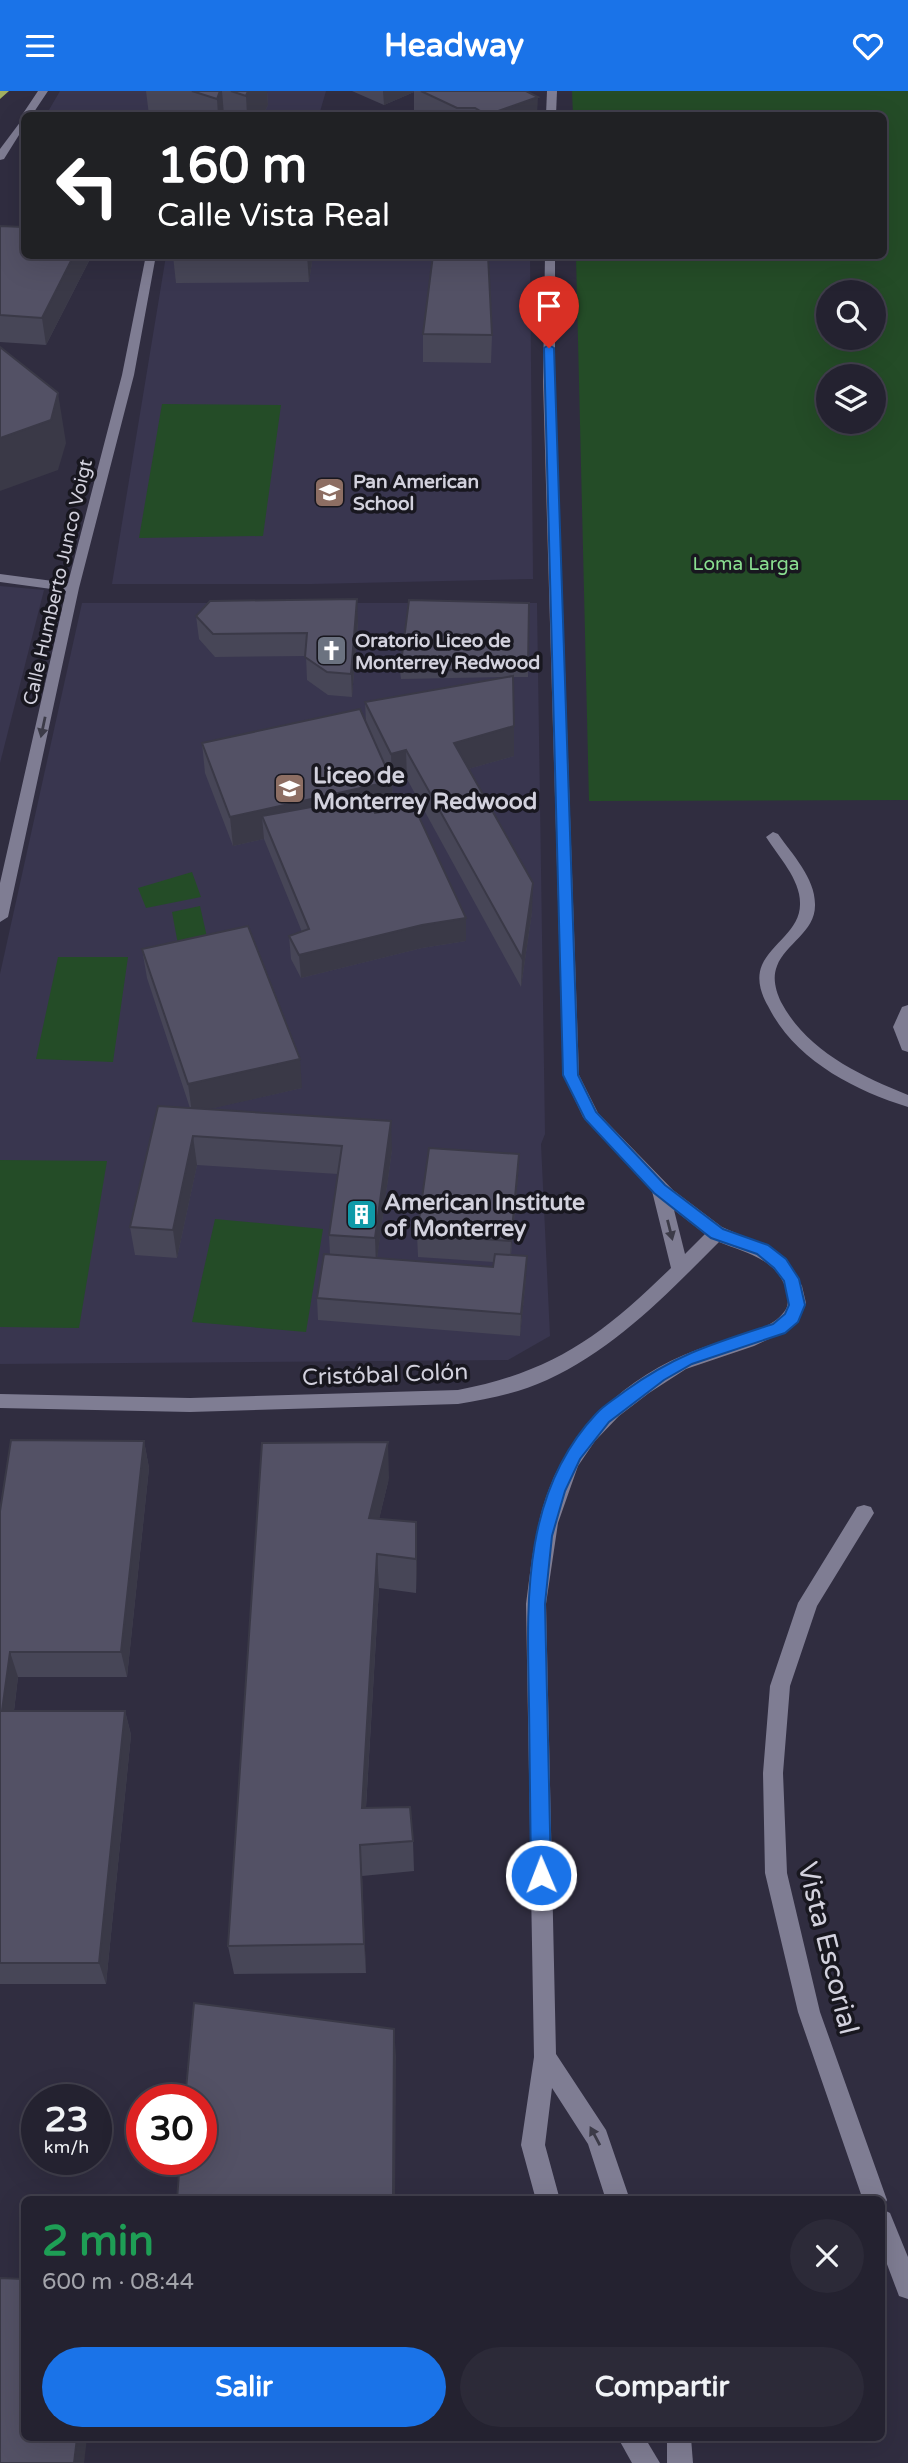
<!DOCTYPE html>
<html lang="es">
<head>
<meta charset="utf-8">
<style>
  body { margin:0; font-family:"Varela Round",sans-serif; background:#2c2a38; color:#f1f3f6; height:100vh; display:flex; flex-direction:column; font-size:26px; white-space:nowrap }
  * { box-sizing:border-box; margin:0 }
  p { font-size:23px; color:#a3a4ab }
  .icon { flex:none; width:38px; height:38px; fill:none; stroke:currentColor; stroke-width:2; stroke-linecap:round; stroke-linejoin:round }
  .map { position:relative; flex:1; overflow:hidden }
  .sheet { position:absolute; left:21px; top:2105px; width:864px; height:245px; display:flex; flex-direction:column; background:#242230; border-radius:10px; box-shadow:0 7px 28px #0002,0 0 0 2px #413f4c }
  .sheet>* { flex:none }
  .top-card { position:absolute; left:21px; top:21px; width:866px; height:147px; border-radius:10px; box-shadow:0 7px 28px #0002,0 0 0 2px #413f4c; background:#202124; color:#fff; overflow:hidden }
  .fabs { position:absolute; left:816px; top:189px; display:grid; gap:14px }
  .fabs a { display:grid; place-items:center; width:70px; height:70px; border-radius:50%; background:#242230; box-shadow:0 7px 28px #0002,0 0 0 2px #413f4c; font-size:35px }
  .speed { position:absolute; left:21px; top:1993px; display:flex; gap:14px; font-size:35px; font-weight:700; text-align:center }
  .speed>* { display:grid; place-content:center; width:91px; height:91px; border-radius:50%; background:#242230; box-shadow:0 7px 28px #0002,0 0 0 2px #413f4c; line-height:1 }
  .speed small { font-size:18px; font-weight:400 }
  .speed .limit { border:10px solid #d22; background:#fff; color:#111 }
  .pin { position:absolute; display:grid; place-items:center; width:60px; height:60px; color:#fff; margin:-72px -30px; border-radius:50% 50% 50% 0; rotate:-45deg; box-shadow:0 0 7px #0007 }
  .pin .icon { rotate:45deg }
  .me { position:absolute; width:77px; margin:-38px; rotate:359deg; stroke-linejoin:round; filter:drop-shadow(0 0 5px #0008) }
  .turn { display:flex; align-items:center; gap:24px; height:147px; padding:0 21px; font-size:32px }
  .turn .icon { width:91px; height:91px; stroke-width:2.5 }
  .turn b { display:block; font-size:49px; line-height:60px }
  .round { display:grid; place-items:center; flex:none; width:74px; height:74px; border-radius:37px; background:#2c2a38 }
  .head { display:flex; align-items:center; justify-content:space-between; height:119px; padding:0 21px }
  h1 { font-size:42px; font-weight:700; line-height:52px; color:#1e9e55 }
  .action { display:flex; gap:14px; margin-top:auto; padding:14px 21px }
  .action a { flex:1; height:80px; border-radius:42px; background:#1a73e8; color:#fff; font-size:28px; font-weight:700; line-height:80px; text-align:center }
  .action a+a { background:#2c2a38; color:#f1f3f6 }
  header { display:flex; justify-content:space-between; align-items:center; height:91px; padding:0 21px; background:#1a73e8; color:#fff; font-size:32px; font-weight:700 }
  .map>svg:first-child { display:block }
</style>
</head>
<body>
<header><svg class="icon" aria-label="menu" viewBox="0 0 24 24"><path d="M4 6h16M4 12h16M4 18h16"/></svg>Headway<svg class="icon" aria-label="heart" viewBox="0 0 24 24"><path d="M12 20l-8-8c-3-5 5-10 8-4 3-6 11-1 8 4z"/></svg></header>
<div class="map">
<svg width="908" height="2372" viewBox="0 0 908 2372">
  <rect width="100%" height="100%" fill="#302d40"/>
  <g fill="#39364f">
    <path d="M60,0H326L319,24H46Z"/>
    <path d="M166,165H530L533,488L312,493H112Z"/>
    <path d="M0,495L44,499L0,672Z"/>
    <path d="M82,512H537L545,1043L541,1053L550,1245L508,1269L0,1273V883Z"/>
  </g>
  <g fill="#244c27" fill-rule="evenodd">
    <path d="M572,0H908V709L589,710L576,165L884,164V24H573ZM828,201H873V247H828ZM828,285H873V331H828Z"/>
    <path d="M162,313L281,314L263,445L139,447Z"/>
    <path d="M192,781L201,806L146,817L138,797Z"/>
    <path d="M200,815L209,855L179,859L172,821Z"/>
    <path d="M58,866H128L113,971L36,968Z"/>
    <path d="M0,1069L107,1070L79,1237L0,1236Z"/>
    <path d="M215,1128L323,1138L306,1241L192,1231Z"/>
  </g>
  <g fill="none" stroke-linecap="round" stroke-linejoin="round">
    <g fill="#7f7d93" fill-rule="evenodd">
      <path d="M38,0H48L32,24H24V36L4,68L0,69V58L24,26L22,24Z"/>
      <path d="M547,0H557L556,24H546Z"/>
      <path d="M146,164H156L134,284L79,497L8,826L0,831V792L66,500L0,491V483L68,492L122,284Z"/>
      <path d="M545,164H555V290L579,984L598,1022L673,1099L722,1136L768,1156L787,1169L802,1195L806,1212L799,1229L788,1239L754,1255L686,1278L649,1302L619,1325L595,1350L578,1375L558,1432L546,1513L556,1963L606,2039L630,2109H606L588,2053L552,1997L545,2054L560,2109H536L521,2054L534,1966L526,1513C531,1475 535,1434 549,1398C576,1328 639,1277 710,1254C732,1247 773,1240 786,1218C789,1212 788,1204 786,1198C776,1167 745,1162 719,1151C667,1203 615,1258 547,1289C519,1302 488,1308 458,1313L190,1321L0,1317V1303L190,1307L458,1299C555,1280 601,1245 671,1177L652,1100L583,1026L563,984L543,290ZM674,1119L705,1143L685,1163Z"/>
      <path d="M773,741L778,743C792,763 815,787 815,813C816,841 786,852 777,875C772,887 776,900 781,911C807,960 859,984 908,1004V1016C853,999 794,968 768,915C761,903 756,888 762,874C772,852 801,839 800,812C800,788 778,765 766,746Z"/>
      <path d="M908,914V961L902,959L893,936L902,916Z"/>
      <path d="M864,1414L871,1416L874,1422L817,1515L790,1595L783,1682L787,1782L820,1921L887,2109L882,2118V2109H863L798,1921L765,1782L763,1682L770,1595L798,1512L857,1416Z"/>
      <path d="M882,2118L890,2122L908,2166V2208L899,2205L882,2160Z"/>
      <path d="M618,2347H645L660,2372H632Z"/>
      <path d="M667,2347H691L693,2372H667Z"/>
    </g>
    <path fill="#a2ae60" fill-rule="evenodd" d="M0,0H9L0,8Z"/>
  </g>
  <g fill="#474657">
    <path d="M146,0H267L268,14L263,24H149Z"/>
    <path d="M352,0H526L537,24H417L414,23V1L384,14Z"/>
    <path d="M0,135L24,164H89L90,168L46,254L0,251Z"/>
    <path d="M313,164L309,191L176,192L173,165Z"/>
    <path d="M423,243L492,244L491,272L423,271Z"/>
    <path d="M529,512L528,586H513L514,665L468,678L532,821L521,896L407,688L392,692L393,719L466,850L422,857L301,887L291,868L289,845L302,841L264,748L233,755L205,682L202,652L366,631L365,611L505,586L401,588L400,580Z"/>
    <path d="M196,525L358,531L352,606L328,604L307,589L306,565L215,566L199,548Z"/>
    <path d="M142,858L302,997L208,1018L392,1059L377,1167L493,1176L494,1171L418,1166L417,1143L519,1063L518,1086L511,1164L526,1187L520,1245L318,1229L317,1207L330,1164L329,1144L338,1083L197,1074L177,1167L135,1164L130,1136L190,1017L147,887Z"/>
    <path d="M144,1350L149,1377L127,1586H18L14,1620H125L131,1644L106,1893H0V1420Z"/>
    <path d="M389,1387L379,1428L417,1466L416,1502L379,1497L366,1717L413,1750L414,1780L362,1785L366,1882L234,1883L228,1855Z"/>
  </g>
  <g fill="#3a3947">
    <path d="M220,0H222L224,24H218L217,8Z"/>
    <path d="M248,0H267L268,14L263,24H247L246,5Z"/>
    <path d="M383,0H414V1L384,14Z"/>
    <path d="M538,6L537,24H489Z"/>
    <path d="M74,164H89L90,168L46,254L42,227Z"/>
    <path d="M307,164H313L309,191Z"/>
    <path d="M58,302L66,352L58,379L0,400V347Z"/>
    <path d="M357,508L358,531L352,606L351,583Z"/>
    <path d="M514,635V665L454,682V652Z"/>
    <path d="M406,659L407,688L392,692L393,720L271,747L262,725L264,748L233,755L230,726L392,690L391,663Z"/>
    <path d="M533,792L532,821L521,896L522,867Z"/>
    <path d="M466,827V850L422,857L301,887L299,864L422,834Z"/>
    <path d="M300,968L302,997L192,1022L188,993Z"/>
    <path d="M391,1030L392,1059L376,1175L375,1147Z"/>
    <path d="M193,1045L197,1074L177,1167L173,1139Z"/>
    <path d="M519,1063L518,1086L510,1172L511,1150Z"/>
    <path d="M527,1165L526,1187L520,1245L521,1223Z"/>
    <path d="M144,1350L149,1377L127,1586L121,1561Z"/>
    <path d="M388,1351L389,1387L371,1462L369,1427Z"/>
    <path d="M416,1431L417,1466L416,1502Z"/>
    <path d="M377,1463L379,1497L364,1748L362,1717Z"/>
    <path d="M10,1561L18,1586L11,1644L2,1620Z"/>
    <path d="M125,1620L131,1644L106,1893L99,1872Z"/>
    <path d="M360,1754L362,1785L366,1882L364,1853Z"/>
    <path d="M394,1938L396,1965L395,2109H393Z"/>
    <path d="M77,2347H87L84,2372H74Z"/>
  </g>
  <g fill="#535165" stroke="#3a3947" stroke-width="2">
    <path d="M192,0H220L217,8Z"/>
    <path d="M231,0H248L246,5Z"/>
    <path d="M421,0H526L538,6L487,24L475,17H457Z"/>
    <path d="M0,135L24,136V164H74L42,227L0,224Z"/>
    <path d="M433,164H488L492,244L423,243Z"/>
    <path d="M0,256L58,302L51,329L0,347Z"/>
    <path d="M357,508L351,583L327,581L305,566L307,542L213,543L196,525L210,510Z"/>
    <path d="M409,509L529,512L528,578L400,580Z"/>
    <path d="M513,585L514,635L454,652L533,792L522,867L406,659L391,663L365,611Z"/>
    <path d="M360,618L392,690L230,726L202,652Z"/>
    <path d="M366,706L375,722L414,715L466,827L422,834L299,864L289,845L309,838L262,725Z"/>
    <path d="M248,835L300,968L188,993L142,858Z"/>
    <path d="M158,1015L391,1030L375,1147L329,1144L342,1055L193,1045L173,1139L130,1136Z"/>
    <path d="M429,1057L519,1063L511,1150L417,1143Z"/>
    <path d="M324,1163L493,1176L495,1163L527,1165L521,1223L317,1207Z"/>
    <path d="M11,1349L144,1350L121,1561H10L2,1620H125L99,1872H0V1420Z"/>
    <path d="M388,1351L369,1427L416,1431V1468L377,1463L362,1717L410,1716L413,1750L360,1754L364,1853L228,1855L262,1352Z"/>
    <path d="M194,1912L394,1938L393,2109H177L180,2068H201V2009H185Z"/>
    <path d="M0,2187L24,2188V2347H77L74,2372H0Z"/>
  </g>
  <defs><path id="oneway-solid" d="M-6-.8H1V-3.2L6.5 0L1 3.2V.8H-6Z" transform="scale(1.75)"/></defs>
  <g fill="#3c3b48">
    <use href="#oneway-solid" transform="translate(43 636) rotate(102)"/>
    <use href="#oneway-solid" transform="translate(670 1139) rotate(76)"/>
    <use href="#oneway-solid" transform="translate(595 2045) rotate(-118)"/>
  </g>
  <path fill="#1a73e8" stroke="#114b97" stroke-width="2" d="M549,254L554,257L578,984L596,1021L665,1094L723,1138L768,1154L786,1168L799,1188L805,1214L798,1231L785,1242L692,1273L664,1289L609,1331L580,1368L565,1400L552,1445L545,1513L551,1784L548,1790L541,1793L534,1790L531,1784C530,1727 530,1671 529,1614C527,1512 521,1403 596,1323C604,1314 615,1308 625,1300C676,1263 715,1252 773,1233L785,1223L789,1214L784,1190L774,1177L757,1163L711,1147L654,1102L585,1028L563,984L544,257Z"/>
  <defs>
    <symbol id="school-square" viewBox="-11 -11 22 22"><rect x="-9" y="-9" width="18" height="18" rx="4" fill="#8d6e63" stroke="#18171f"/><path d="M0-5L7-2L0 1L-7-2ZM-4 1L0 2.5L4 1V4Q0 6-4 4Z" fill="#fff"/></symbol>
    <symbol id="church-square" viewBox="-11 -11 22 22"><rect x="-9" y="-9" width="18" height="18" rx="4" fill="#6b7280" stroke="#18171f"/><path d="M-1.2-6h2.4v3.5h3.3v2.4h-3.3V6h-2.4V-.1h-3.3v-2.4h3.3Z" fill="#fff"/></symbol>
    <symbol id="university-square" viewBox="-11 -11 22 22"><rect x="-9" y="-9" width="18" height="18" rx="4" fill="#8d6e63" stroke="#18171f"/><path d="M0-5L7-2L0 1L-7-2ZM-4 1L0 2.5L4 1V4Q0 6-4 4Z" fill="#fff"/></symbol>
    <symbol id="building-square" viewBox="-11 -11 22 22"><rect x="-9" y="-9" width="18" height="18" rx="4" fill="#0f9aa8" stroke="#18171f"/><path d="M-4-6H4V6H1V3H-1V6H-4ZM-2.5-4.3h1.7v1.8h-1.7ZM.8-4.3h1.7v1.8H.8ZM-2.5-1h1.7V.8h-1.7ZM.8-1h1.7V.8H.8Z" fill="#fff"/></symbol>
  </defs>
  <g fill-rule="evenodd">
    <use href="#school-square" x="312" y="384" width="35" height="35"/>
    <use href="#church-square" x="314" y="542" width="35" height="35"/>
    <use href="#university-square" x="272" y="680" width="35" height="35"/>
    <use href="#building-square" x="344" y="1106" width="35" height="35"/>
  </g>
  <g text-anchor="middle" stroke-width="7" stroke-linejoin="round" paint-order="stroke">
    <g font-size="19" font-weight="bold" fill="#d2d1dd" stroke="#18171f" text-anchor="start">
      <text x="353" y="397">Pan American<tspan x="353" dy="22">School</tspan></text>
      <text x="355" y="556">Oratorio Liceo de<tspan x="355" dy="22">Monterrey Redwood</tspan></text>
    </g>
    <g font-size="19" fill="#8ade90" stroke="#18171f">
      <text x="746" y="479">Loma Larga</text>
    </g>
    <g font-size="19" fill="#d2d1dd" stroke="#18171f">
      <text transform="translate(57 491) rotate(-77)" y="7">Calle Humberto Junco Voigt</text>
    </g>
    <g font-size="23" font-weight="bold" fill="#d2d1dd" stroke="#18171f" text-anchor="start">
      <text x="313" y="692">Liceo de<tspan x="313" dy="26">Monterrey Redwood</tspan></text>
      <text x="384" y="1119">American Institute<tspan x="384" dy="26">of Monterrey</tspan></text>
    </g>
    <g font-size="23" fill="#d2d1dd" stroke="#18171f">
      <text transform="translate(385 1283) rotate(-2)" y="8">Cristóbal Colón</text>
    </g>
    <g font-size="28" fill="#d2d1dd" stroke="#18171f">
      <text transform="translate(829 1857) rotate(76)" y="10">Vista Escorial</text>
    </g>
  </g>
</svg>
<div class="fabs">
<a><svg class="icon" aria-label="search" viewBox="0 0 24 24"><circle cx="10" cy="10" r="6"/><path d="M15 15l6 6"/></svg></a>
<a><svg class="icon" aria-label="layers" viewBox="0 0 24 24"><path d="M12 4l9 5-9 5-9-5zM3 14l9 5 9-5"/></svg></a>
</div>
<div class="speed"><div>23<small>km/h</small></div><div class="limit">30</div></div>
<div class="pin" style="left:549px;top:257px;background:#d93025"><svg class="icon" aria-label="arrive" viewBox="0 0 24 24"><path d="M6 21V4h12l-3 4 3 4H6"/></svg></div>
<svg class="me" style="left:541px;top:1784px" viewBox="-20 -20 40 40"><circle r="17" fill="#1a73e8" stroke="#fff" stroke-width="3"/><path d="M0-11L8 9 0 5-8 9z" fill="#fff"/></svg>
<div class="top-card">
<div class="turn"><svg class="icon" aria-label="left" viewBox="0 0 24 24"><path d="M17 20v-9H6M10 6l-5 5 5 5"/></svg><div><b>160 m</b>Calle Vista Real</div></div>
</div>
<section class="sheet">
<div class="head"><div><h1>2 min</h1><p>600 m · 08:44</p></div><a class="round"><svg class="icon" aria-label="close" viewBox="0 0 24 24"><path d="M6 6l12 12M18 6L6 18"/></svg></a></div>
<div class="action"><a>Salir</a><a>Compartir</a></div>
</section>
</div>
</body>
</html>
